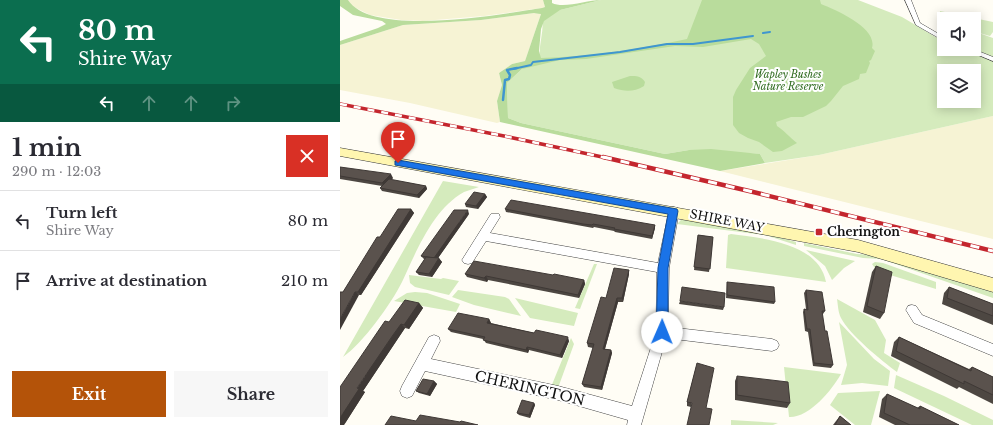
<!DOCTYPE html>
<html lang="en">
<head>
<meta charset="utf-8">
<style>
  body { margin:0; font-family:"Libre Baskerville",serif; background:#f7f7f7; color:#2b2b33; height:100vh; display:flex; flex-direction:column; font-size:15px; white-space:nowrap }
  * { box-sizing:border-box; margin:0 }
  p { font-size:13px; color:#7c7c81 }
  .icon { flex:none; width:22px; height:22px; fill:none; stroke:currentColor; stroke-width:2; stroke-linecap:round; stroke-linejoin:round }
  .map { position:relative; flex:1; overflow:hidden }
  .panel { display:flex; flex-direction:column; background:#fff; width:340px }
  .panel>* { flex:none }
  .guide { background:#0b6e4f; color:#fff; overflow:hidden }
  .tools { position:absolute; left:597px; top:12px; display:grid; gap:8px }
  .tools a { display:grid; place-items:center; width:44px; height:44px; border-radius:0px; background:#fff; box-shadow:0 2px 10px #0003; font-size:20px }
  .pin { position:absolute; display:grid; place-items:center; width:34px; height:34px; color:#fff; margin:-41px -17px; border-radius:50% 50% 50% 0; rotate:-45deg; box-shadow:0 0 4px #0007 }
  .pin .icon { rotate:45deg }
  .me { position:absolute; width:44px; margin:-22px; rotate:1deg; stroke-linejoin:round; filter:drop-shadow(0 0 3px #0008) }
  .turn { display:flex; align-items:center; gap:14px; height:84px; padding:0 12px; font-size:18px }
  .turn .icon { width:52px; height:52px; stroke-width:2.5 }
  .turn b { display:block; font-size:28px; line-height:34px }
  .lanes { display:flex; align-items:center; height:38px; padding:0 12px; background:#0003; justify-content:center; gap:20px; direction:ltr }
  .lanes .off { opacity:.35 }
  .round { display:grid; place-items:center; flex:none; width:42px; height:42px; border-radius:0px; background:#f7f7f7 }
  .overview { display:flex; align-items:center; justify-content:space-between; height:68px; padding:0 12px }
  h1 { font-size:24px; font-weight:800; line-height:30px }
  .button { display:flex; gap:8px; margin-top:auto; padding:8px 12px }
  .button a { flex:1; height:46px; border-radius:0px; background:#b45309; color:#fff; font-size:16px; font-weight:800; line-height:46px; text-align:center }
  .button a+a { background:#f7f7f7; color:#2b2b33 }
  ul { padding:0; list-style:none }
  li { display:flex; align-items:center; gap:12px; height:60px; padding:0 12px; border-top:1px solid #e1e1e2 }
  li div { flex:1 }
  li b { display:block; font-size:15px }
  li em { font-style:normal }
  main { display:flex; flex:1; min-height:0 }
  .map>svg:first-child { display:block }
</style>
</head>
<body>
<main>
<section class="panel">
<div class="guide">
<div class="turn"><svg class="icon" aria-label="left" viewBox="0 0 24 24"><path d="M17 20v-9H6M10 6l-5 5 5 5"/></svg><div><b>80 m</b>Shire Way</div></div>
<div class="lanes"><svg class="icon" aria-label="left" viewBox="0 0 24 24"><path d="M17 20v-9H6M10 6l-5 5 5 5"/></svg><svg class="icon off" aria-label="ahead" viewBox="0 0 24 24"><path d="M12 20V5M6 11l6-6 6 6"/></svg><svg class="icon off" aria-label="ahead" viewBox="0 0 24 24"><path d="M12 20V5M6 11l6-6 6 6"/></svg><svg class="icon off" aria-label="right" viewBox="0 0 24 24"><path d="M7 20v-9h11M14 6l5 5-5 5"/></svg></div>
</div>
<div class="overview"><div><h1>1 min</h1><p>290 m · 12:03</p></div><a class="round" style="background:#d93025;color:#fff"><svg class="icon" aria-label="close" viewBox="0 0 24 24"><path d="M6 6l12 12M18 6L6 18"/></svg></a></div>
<ul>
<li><svg class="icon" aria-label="left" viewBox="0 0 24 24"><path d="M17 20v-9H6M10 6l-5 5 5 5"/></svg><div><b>Turn left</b><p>Shire Way</p></div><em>80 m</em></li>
<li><svg class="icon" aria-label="arrive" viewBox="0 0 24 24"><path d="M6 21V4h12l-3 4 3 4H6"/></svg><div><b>Arrive at destination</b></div><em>210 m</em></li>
</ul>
<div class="button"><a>Exit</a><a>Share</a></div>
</section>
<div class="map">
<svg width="653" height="425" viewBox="0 0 653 425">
  <rect width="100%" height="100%" fill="#fffdf5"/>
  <g fill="#f6f3d4">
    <path d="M8,0H203L205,7L202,8L144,16L83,21L61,20L30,15L12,6Z"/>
    <path d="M194,13L201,14L185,61L172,64L159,73L162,85L157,101L160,122L157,123L70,103L0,90V45L63,25L141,20Z"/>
    <path d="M653,116V239L380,171L479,155Z"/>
  </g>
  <g fill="#d5ebbd" fill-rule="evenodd">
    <path d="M261,0H518L562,17L604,42V49H621L653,61V116L479,155L425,163L420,154L349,150L325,154L181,123L168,118L167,83L182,69L200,58C198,44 206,27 201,14L194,13L220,10ZM604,71H634V101H604Z"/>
    <path d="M600,11L653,22V32L650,36L636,32L653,38V57L631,49H634V19L599,18Z"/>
    <path d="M103,181L139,187C134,189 129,190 124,192C93,209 76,252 62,282C51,304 23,343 3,357Z"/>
    <path d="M348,219L429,234L456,242V245L425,235L337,224L341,220Z"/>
    <path d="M391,234C422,238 479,243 486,282L386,268L388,235Z"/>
    <path d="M464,243L517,254L534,255L653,290V298L541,259L523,258L464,246Z"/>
    <path d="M466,250L515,261L504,268L492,280L485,266Z"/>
    <path d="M535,262L543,263L596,282V289L537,271L532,264Z"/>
    <path d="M254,264H257L240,309L235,308Z"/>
    <path d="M69,275L101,279L103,278L119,281L109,295L75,287L70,283Z"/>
    <path d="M118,290L165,297L169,299L181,316L134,305L112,297Z"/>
    <path d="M75,292L87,293L120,304L116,312L54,301L67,293Z"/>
    <path d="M175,298L238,313L234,326L190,318Z"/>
    <path d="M497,299L535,320L546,340L544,353L560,363L557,372C542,361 509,334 501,318C498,312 498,305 497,299Z"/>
    <path d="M499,322L534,359L550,371L548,386L522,383L501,385L507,365Z"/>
    <path d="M231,338L234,344L218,388L211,387Z"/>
    <path d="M444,367L501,374C492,390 469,418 449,417Z"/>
    <path d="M556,375L604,396L653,420V425H632L554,388Z"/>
    <path d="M540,391L531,425H515L490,405L498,393Z"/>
    <path d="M391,420L438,423L433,425H391Z"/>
  </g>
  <g fill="#b9dc9c">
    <path d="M0,0H8C32,38 162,14 202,8L205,7L203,0H212V3C224,9 247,0 261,0L220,10L204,21L201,29L199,51L201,58C249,57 299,49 347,39L362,0H480L481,4C496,10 538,28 532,48L535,51L531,60L529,61L530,63L526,73L520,74L519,79L503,86L491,101L486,106L463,117H451L436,122L437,126C445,131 449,137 457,143L442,151L433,152L419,142L408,138L399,133L393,125V97L396,90L410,68L426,56L419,44L411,39L363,47L335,46L246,59L220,60L182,69L167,83L168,118L181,123L325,154L349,150L371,149L420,154L425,163L380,171L160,122L157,101L162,85L159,73L172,64L185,61L201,14L194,13L141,20L63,25L0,45V41L38,28L46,24L42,21L13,15L0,6Z"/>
    <path d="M290,76C297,76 301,76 305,82L304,86C294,92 285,92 274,88L272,82Z"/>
  </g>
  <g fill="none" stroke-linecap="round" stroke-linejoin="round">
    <g stroke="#3f96cf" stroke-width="2">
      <path d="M423,33L430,32"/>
      <path d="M173,69L191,65L193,62L280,52L327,44H353L413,36"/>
    </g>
    <path stroke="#3f96cf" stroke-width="2.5" d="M163,100L165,80L169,79L170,75L167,70L177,68"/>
    <defs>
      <g id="street">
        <path d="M565,0H571L580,23L604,37V41L576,25Z"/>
        <path d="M624,49H633L653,57V61Z"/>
        <path d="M334,207L338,208L339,211L329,268L328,327L432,339L437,341L439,345L437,349L432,351L326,338L301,425H287L288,420L218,400L85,371L72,396L67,398L62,396L60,391L62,386L89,337L94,335L99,337L100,341L91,359L218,386L292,406L316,332L317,272L146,241L132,263L128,264L124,263L122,260L151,214H159L160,217L150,233L318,263L329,211L330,208Z"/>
        <path d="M572,305L576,306L582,315L653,344V356L574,323L566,310L568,306Z"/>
      </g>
      <path id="secondary" d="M0,148L518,240L653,278V292L518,252L0,156Z"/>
    </defs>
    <use href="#street" stroke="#444" stroke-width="1"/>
    <use href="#secondary" stroke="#333" stroke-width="1"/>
    <use href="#street" fill="#fff" fill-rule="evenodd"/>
    <use href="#secondary" fill="#fff6b0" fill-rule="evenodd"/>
    <defs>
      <path id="rail-far1" d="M0,104L164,136L267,158"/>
      <path id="rail" d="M263,157L409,191L653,251"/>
    </defs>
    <use href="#rail-far1" stroke="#c4262e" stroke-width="3.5"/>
    <use href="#rail" stroke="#c4262e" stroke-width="4.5"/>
    <use href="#rail-far1" stroke="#fff" stroke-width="2.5" stroke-dasharray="7" stroke-linecap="butt"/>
    <use href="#rail" stroke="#fff" stroke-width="3" stroke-dasharray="9" stroke-linecap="butt"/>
  </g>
  <g fill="#4d4742">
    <path d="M0,167L53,178L51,180L86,186L87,189L79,198L42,191L40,188L42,186L0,179Z"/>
    <path d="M145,194L147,197L138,209L126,207L125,204Z"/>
    <path d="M71,209L74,213L21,295H19L3,292L40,237Z"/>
    <path d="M165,209L315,225V228L312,239L275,232L274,231L254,227L253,228L166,212Z"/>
    <path d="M129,214L98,258L102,262L92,277L79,275L76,272L85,259H84L81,256Z"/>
    <path d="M358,235L373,237L369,272L354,270Z"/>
    <path d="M536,266L544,313L540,319L523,312L532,272Z"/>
    <path d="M289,270V274L283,302H278L265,349L271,350L272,353L262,390L244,387L242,384L253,348L248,347L247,343L266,298Z"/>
    <path d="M125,274L213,275L244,280L245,284L239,298L148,280L147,282L127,277Z"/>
    <path d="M387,282L435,302L434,304L386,298Z"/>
    <path d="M609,287L653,304V325L602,304L604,293Z"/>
    <path d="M466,290L485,311L483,314H482L485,331L493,365L491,368L473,366L468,332L465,331L463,312L464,309H466L464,293Z"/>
    <path d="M340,301L384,307L383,310L339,304Z"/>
    <path d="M79,303L83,308L69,329L65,328L23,391L25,392L4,425L49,322Z"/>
    <path d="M149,319L151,323L229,341L222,358L189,350L188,353L146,343L143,339L111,332L108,329Z"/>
    <path d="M559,337L629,369L632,367L653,377V404L619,387L617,389L551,356L554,342Z"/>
    <path d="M357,363L351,407L347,406V402Z"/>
    <path d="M397,376L450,403L447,408L395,400V381Z"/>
    <path d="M94,381L97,384L90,396L79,393L76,391Z"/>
    <path d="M547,394L577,408L580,406L619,425H555L539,417L542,399Z"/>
    <path d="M194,403L195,405L190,418L179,415L177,413Z"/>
    <path d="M500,416L511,425H493L496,421Z"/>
  </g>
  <g fill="#3f3936">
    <path d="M51,174L53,178L44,186L42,183Z"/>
    <path d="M86,186L87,189L79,198L77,195Z"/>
    <path d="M145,194L147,197L138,209L136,206Z"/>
    <path d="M71,209L74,213L21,295L18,292Z"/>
    <path d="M128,210L129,214L96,261L94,258Z"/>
    <path d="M315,225V228L312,239V236Z"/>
    <path d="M99,258L102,262L92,277L89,274Z"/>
    <path d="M289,270V274L283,302L282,298Z"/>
    <path d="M146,276L148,280L147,282L144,278Z"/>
    <path d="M244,280L245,284L239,298L238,295Z"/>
    <path d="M15,292L19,295L0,330V319Z"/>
    <path d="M277,298L278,302L264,352L263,349Z"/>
    <path d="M79,303L83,308L69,329L64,325Z"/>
    <path d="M149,319L151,323L149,326L147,323Z"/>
    <path d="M61,324L65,328L23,391L25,392L4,425H0V418L17,388Z"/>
    <path d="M228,337L229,341L222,358L220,355Z"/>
    <path d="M187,347L189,350L188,353L186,350Z"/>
    <path d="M271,350L272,353L262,390L261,387Z"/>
    <path d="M94,381L97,384L90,396L87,394Z"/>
    <path d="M194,403L195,405L190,418L189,415Z"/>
  </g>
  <g fill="#5a524d" stroke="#3f3936">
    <path d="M0,167L51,174L42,183L0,176Z"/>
    <path d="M49,179L86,186L77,195L40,188Z"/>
    <path d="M134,192L145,194L136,206L125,204Z"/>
    <path d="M171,200L315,225L312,236L274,229L275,228L253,224L252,225L243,224L165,209Z"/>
    <path d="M58,209H71L18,292H15L0,319V292H3L37,237H40Z"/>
    <path d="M114,210H128L94,258L81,256Z"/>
    <path d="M358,235L373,237L370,269L354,267Z"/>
    <path d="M86,257L99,258L89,274L76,272Z"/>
    <path d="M134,261L213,275L214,274L244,280L238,295L146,276L144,278L125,274Z"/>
    <path d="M536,266L552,272L544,313L527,306Z"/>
    <path d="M274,268L289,270L282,298H277L263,349L271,350L261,387L242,384L254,344L247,343L261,297L266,298Z"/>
    <path d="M387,282L434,287L435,302L387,295Z"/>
    <path d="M342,287L385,293L384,307L340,301Z"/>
    <path d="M609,287L653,304V316L607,298Z"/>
    <path d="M466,290L482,292L485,311H482L485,331H487L493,365L474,363L470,329H467L464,309L468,310Z"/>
    <path d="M65,300L79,303L64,325L61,324L53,335L17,388L19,389L0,418V387L45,321L49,322Z"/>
    <path d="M118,313L149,319L147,323L194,333L196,330L228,337L220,355L187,347L186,350L143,340L145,337L108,329Z"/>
    <path d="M559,337L631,371L632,367L653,377V395L624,381V384L556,351Z"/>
    <path d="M357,363L374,368L366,408L372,409L369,425H347L352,403L347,402Z"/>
    <path d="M397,376L448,382L450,403L397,395Z"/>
    <path d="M83,379L94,381L87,394L76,391Z"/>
    <path d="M547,394L580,409V406L619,425H570L544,413Z"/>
    <path d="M182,400L194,403L189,415L177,413Z"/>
    <path d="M80,415L120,422L121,421L138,425H45L51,416L76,421Z"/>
    <path d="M500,416L511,425H495Z"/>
  </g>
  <path fill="#1a73e8" stroke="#114b97" d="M58,160L337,209L338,211L328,268V332L326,335L322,337L318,335L316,332L318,268L328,214L55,165V161Z"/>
  <rect fill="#c4262e" stroke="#fff" stroke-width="1.5" x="475" y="228" width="8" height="8" rx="2"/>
  <g text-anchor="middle" stroke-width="4" stroke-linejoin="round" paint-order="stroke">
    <g font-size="10" font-style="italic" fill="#2f6b1f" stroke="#fff">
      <text x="448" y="78">Wapley Bushes<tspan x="448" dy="12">Nature Reserve</tspan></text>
    </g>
    <g font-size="12" fill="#111" stroke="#fff">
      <text transform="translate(387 221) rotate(11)" y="4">SHIRE WAY</text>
    </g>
    <g font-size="12" font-weight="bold" fill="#111" stroke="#fff" text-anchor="start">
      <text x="487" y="236">Cherington</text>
    </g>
    <g font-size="14" fill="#111" stroke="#fff">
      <text transform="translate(190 388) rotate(13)" y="5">CHERINGTON</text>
    </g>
  </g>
</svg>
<div class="tools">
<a><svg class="icon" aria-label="sound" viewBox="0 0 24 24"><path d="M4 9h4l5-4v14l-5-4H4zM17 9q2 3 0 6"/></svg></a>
<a><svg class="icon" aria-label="layers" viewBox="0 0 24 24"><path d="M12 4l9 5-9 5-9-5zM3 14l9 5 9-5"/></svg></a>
</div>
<div class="pin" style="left:58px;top:163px;background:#d93025"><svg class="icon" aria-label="arrive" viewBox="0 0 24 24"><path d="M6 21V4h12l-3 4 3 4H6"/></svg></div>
<svg class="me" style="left:322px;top:332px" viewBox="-20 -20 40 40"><circle r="19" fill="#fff"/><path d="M0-13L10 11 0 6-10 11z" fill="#1a73e8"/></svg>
</div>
</main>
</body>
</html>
